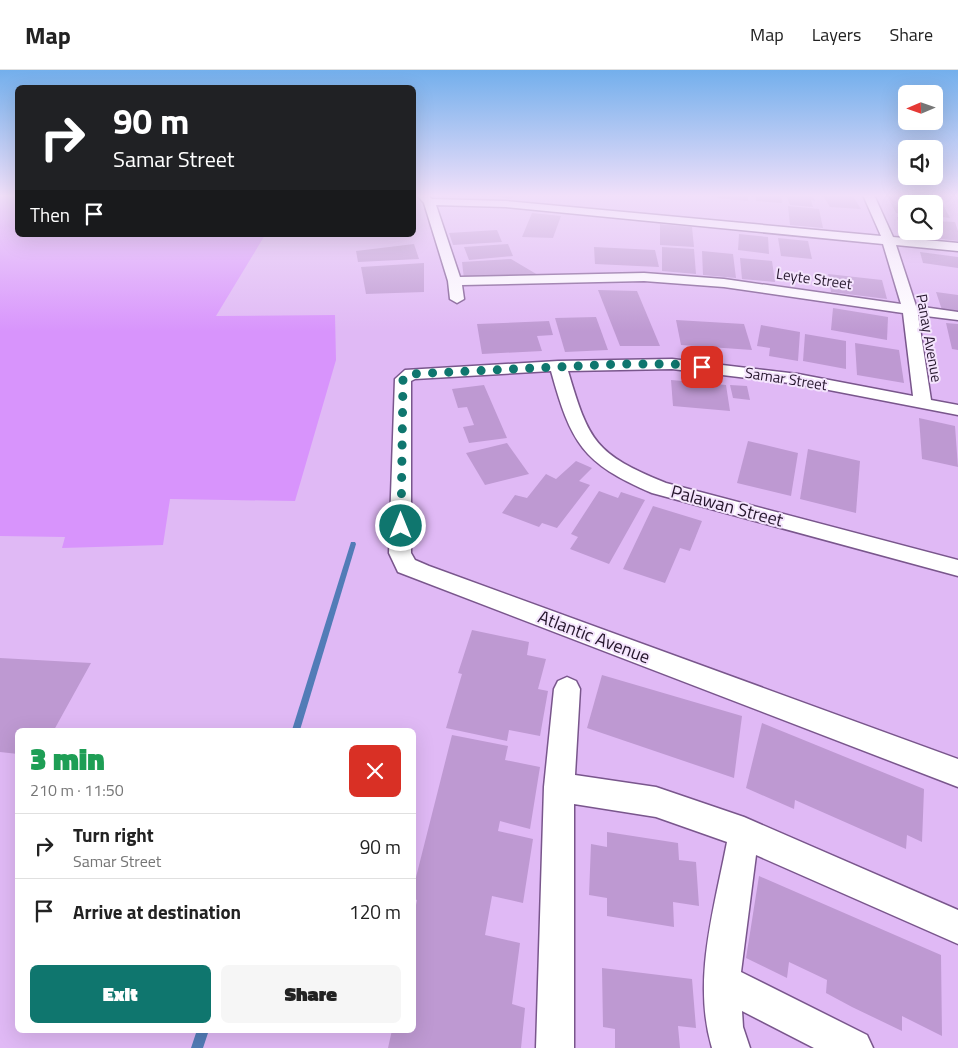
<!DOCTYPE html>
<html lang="en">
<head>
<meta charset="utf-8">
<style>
  body { margin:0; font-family:"Titillium Web",sans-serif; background:#f6f6f6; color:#222; height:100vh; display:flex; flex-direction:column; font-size:19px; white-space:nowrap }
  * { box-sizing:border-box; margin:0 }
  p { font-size:16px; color:#767676 }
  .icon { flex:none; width:28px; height:28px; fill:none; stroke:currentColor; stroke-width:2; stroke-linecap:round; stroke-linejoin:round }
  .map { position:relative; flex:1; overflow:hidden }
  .details { position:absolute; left:15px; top:658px; width:401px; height:305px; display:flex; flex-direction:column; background:#fff; border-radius:8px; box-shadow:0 5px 20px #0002 }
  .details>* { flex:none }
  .banner { position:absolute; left:15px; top:15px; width:401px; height:152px; border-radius:8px; box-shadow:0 5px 20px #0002; background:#202124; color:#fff; overflow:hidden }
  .needle { width:32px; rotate:268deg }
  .buttons { position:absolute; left:898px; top:15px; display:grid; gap:10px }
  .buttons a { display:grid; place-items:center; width:45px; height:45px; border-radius:8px; background:#fff; box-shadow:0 5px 20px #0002; font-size:25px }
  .pin { position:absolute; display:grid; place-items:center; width:42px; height:42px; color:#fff; margin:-21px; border-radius:10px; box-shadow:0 2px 8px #0006 }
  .me { position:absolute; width:55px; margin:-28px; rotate:0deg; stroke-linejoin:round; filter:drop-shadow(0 0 4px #0008) }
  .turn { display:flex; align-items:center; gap:18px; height:105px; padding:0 15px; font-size:22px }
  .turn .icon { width:65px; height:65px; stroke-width:2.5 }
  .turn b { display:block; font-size:35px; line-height:42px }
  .then { display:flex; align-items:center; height:48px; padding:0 15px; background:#0003; gap:10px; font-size:19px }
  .round { display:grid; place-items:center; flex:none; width:52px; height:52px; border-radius:8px; background:#f6f6f6 }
  .overview { display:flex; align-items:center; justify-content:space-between; height:85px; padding:0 15px }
  h1 { font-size:30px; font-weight:800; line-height:38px; color:#1e9e55 }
  .action { display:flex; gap:10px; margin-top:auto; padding:10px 15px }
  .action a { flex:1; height:58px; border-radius:8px; background:#0f766e; color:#fff; font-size:20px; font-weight:800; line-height:58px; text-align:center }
  .action a+a { background:#f6f6f6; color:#222 }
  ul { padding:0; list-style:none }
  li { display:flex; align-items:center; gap:15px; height:65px; padding:0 15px; border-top:1px solid #e0e0e0 }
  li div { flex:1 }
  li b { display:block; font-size:19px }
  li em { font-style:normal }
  header { display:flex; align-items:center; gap:30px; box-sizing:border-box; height:70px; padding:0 25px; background:#fff; border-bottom:1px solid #e0e0e0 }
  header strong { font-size:24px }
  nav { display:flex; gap:28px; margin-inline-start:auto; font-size:18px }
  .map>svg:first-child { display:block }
</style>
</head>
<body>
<header>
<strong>Map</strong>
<nav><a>Map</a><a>Layers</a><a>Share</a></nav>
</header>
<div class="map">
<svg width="958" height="978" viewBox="0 0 958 978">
  <rect width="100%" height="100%" fill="#e0b9f5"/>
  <path fill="#d894fc" d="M0,127H17L18,165H265L216,246L335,245L336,290L295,431L170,429L163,475L62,478L65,467L0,466Z"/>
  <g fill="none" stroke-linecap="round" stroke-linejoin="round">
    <g fill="#527cb7" fill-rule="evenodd">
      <path d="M351,472H355L356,474L300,660H292Z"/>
      <path d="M197,960H209L203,978H191Z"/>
    </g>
  </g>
  <g fill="#be99d2">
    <path d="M487,125H514L511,129Z"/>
    <path d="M717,125H748V131L717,128Z"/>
    <path d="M756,125H781L782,133L756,131Z"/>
    <path d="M786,125L813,126L815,131L811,130L813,137L790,135Z"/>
    <path d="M823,125H852L861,139L830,137Z"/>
    <path d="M887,126L940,129L950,148L934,146V134H906V144L896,143Z"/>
    <path d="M788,136L819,139L823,158L790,155Z"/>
    <path d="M532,143L561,146L553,168L522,167Z"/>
    <path d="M897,147L906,148V161H934V151L955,152L958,161V171L901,164Z"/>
    <path d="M660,154L692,157L694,177L660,175Z"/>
    <path d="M497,160L502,172L453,175L449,163Z"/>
    <path d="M739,164L768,167L769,184L738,180Z"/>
    <path d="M778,168L808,171L812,189L781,186Z"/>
    <path d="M414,174L419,189L358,192L356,181Z"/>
    <path d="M508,174L513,186L469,190L464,177Z"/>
    <path d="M594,177L655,180L659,197L595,194Z"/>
    <path d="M662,177L694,179L696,204L662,201Z"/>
    <path d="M702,181L733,184L736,208L703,205Z"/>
    <path d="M920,182L958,187V198L923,193Z"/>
    <path d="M740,188L772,191L775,212L742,209Z"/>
    <path d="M511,189L538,205L464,209L462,192Z"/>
    <path d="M424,193V222L366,224L361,197Z"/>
    <path d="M828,204L882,210L887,229L831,222Z"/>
    <path d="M598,220L637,221L660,276H620Z"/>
    <path d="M936,222L958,225V243L942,240Z"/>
    <path d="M833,238L888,247L887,270L831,260Z"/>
    <path d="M596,247L608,280L565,282L555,248Z"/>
    <path d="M676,250L744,254L752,280L681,275Z"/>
    <path d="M549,251L553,265L537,266L542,281L482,284L477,254Z"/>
    <path d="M946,253L958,254V280L952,279Z"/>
    <path d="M761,255L800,262L798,291L769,286L770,278L757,276Z"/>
    <path d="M805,264L846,271V299L803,291Z"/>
    <path d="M855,273L899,280L904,313L857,305Z"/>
    <path d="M671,310L726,315L730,341L673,336Z"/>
    <path d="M484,315L507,368L469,373L463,357L474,355L467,337L458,338L452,319Z"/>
    <path d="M730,315L747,316L750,330L733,328Z"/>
    <path d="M919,348L955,356L958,397L922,389Z"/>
    <path d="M748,371L798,383L791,426L737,413Z"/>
    <path d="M507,373L529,404L485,415L466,383Z"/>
    <path d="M808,379L860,391L856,443L800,429Z"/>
    <path d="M576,391L592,398L579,411L590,415L557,458L542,453L539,457L502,443L515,425L527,428L546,404L556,409Z"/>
    <path d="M599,421L618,428L621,422L645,430L609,494L570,479L578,467L571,464Z"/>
    <path d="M653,436L702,451L690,481L680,478L665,513L623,499Z"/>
    <path d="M472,560L529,572L527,585L546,589L538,619L548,621L540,666L509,660L507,671L446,658L462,604L458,603Z"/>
    <path d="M0,588L91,593L54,660H18V684L0,682Z"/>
    <path d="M602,605L742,646L734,708L587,658Z"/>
    <path d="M762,653L924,719L922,772L907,765L906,779L795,730L794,739L746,718Z"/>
    <path d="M452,665L508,676L505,690L540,697L530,759L500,751L498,761L533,769L523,833L492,826L485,865L520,873L512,934L525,938L521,978H388L392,960H414V845L417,830L414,829V815Z"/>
    <path d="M607,762L678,773L679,790L696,792L699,836L673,832L674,857L607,846V828L589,825L591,774L607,777Z"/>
    <path d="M759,806L941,885L942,966L902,946V961L852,937L826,923L827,910L789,892L787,908L746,888Z"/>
    <path d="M602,898L692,909L696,958L678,956L680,978H615V959L603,957Z"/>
  </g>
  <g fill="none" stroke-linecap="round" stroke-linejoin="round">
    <defs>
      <g id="street">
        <path d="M417,125H428L432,129L506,131L881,166L863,125H874L893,167L958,173V181L896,175L916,236L958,242V250L918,245L931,330L958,335V345L798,314L672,299L568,301C589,372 595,384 666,413L958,490V506L652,423C582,393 571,373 551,301L415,309L411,311V483L415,490L429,496L958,689V717L398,502L389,483L395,309L405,300L558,291L672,289L798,304L913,326L903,243L724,217L644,211L462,215L464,229L457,233L450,229L448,211L424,133ZM436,135L506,137L883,174L901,234L724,209L644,203L460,207Z"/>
        <path d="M567,607L576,611L580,619L575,705L656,717L744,747L958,840V874L756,785L741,902L867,965L873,978H814L742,941L743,957L750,978H712C692,911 714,840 727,772L656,747L574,734V978H536L544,717L554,619L558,611Z"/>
      </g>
    </defs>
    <use href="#street" stroke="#79568c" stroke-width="3"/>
    <use href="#street" fill="#fff" fill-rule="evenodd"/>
  </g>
  <linearGradient id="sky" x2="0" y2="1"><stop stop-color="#73afec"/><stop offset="0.48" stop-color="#f1e0fa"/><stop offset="1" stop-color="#f1e0fa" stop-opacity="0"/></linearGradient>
  <rect width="958" height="262" fill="url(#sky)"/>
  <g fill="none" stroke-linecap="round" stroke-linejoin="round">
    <path stroke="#0f766e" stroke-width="9" stroke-dasharray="0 16.2" d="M401,456L403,309L410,304L619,294H672L702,297"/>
  </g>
  <g text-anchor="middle" stroke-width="4" stroke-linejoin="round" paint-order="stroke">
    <g font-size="15" fill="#25162c" stroke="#f4e4fd">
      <text transform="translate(814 209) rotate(8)" y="5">Leyte Street</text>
      <text transform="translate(929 268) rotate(80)" y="5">Panay Avenue</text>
      <text transform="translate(786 309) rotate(9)" y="5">Samar Street</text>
    </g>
    <g font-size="18" fill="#25162c" stroke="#f4e4fd">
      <text transform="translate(727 436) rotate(15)" y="6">Palawan Street</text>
      <text transform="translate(594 567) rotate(21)" y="6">Atlantic Avenue</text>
    </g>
  </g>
</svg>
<div class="buttons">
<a><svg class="needle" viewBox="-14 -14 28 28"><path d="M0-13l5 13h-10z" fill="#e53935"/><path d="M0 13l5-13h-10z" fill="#767676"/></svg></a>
<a><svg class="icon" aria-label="sound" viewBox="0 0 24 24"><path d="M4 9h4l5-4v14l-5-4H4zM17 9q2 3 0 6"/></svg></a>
<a><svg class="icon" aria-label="search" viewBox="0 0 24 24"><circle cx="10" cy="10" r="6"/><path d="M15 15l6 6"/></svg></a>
</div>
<div class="pin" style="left:702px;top:297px;background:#d93025"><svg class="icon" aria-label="arrive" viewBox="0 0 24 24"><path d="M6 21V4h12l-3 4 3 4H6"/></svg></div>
<svg class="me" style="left:401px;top:456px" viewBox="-20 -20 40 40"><circle r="17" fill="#0f766e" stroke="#fff" stroke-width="3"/><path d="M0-11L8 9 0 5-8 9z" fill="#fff"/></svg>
<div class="banner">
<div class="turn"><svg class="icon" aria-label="right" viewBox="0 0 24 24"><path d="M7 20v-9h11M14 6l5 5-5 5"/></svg><div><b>90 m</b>Samar Street</div></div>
<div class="then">Then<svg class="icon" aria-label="arrive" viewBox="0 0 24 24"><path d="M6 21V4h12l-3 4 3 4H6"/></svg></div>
</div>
<section class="details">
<div class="overview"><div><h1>3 min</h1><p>210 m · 11:50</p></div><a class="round" style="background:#d93025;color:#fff"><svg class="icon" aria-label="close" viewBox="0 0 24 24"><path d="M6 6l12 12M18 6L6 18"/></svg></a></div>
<ul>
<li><svg class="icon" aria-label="right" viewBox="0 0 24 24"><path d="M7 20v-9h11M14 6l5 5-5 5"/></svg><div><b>Turn right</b><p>Samar Street</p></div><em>90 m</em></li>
<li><svg class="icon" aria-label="arrive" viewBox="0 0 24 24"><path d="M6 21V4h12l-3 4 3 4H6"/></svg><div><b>Arrive at destination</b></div><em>120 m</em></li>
</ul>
<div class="action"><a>Exit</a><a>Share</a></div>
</section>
</div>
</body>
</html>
